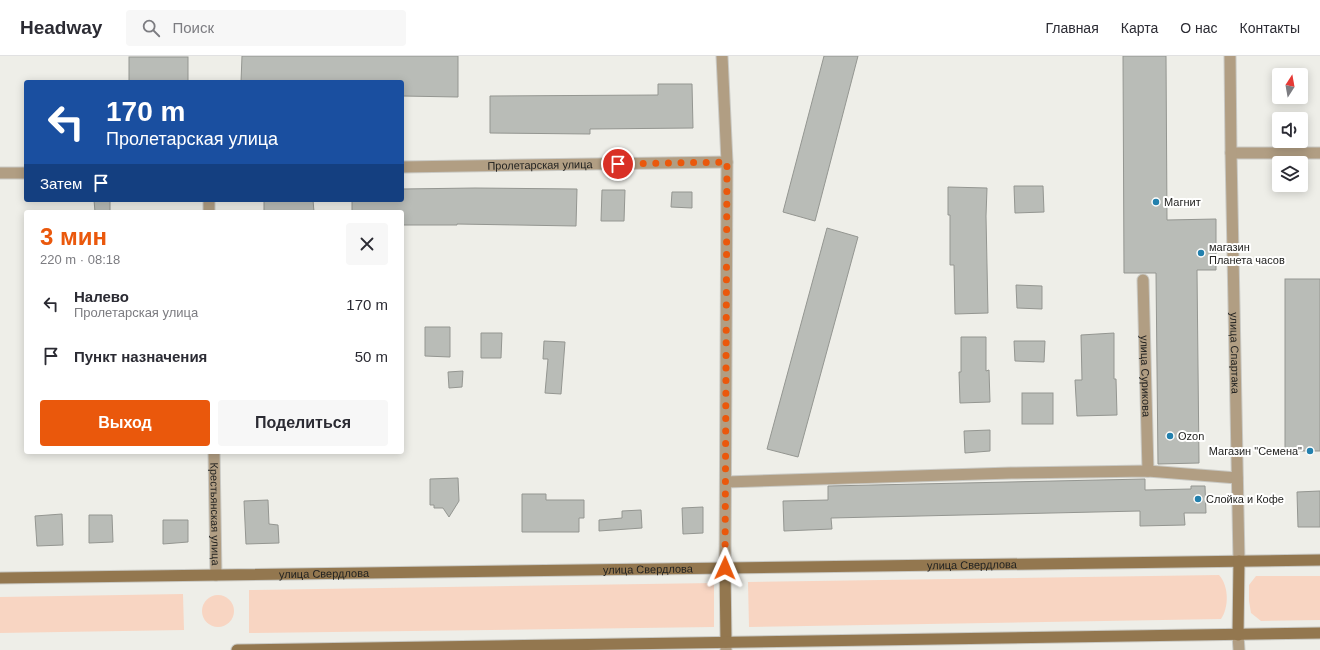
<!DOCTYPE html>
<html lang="ru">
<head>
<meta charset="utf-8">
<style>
  body { margin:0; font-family:Helvetica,sans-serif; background:#f7f7f7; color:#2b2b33; height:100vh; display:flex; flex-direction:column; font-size:15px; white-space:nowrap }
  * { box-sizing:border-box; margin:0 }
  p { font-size:13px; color:#7c7c81 }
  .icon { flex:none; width:22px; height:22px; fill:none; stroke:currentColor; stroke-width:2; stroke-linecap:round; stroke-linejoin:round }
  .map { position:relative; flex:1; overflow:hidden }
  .side { position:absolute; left:24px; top:154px; width:380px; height:244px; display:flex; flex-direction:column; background:#fff; border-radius:4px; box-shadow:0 2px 10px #0003 }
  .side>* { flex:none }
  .guide { position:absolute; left:24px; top:24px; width:380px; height:122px; border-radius:4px; box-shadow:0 2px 10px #0003; background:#1a4fa0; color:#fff; overflow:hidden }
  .needle { width:26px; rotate:11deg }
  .controls { position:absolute; left:1272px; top:12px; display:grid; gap:8px }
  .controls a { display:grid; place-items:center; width:36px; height:36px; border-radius:4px; background:#fff; box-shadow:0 2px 10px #0003; font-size:20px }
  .pin { position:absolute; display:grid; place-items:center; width:34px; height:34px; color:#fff; margin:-17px; border:2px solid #fff; border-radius:50%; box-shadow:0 1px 4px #0007 }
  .me { position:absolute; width:44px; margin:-22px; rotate:1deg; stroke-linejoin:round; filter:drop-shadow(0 0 3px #0008) }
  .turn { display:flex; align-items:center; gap:14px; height:84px; padding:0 16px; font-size:18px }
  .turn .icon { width:52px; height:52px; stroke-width:2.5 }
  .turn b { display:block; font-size:28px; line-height:34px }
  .then { display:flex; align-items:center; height:38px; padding:0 16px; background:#0003; gap:8px; font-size:15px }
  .round { display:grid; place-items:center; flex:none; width:42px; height:42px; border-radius:4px; background:#f7f7f7 }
  .head { display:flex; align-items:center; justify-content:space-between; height:68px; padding:0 16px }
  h1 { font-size:24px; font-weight:600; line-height:30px; color:#ea580c }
  .action { display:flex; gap:8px; margin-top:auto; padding:8px 16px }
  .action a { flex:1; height:46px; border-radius:4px; background:#ea580c; color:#fff; font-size:16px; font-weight:600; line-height:46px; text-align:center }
  .action a+a { background:#f7f7f7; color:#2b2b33 }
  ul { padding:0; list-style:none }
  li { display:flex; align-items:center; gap:12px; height:52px; padding:0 16px }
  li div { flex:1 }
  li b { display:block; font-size:15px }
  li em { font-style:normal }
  header { display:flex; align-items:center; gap:24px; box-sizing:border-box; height:56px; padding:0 20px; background:#fff; border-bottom:1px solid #e1e1e2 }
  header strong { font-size:19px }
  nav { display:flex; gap:22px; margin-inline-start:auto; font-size:14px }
  .search { width:280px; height:36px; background:#f7f7f7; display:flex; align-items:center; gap:10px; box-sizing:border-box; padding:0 14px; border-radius:4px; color:#7c7c81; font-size:15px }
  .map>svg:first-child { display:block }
</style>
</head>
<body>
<header>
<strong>Headway</strong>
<div class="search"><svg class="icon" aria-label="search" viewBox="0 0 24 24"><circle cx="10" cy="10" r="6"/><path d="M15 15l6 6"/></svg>Поиск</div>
<nav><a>Главная</a><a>Карта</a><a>О нас</a><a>Контакты</a></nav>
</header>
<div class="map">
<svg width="1320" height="594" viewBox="0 0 1320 594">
  <rect width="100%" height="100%" fill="#eeeee8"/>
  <g fill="#f8d5c2">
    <path d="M1219,519C1229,530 1229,551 1221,563L749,571L748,526Z"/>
    <path d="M1256,520H1320V564L1261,565L1251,557L1249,545V529Z"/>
    <path d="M714,527V571L249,577V534Z"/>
    <path d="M183,538L184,574L0,577V541Z"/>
    <circle cx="218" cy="555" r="16"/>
  </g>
  <g fill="#b9bcb7" stroke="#949691">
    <path d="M242,0H458V41L402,40V26H241Z"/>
    <path d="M824,0H858L815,165L783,156Z"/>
    <path d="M1123,0H1166L1167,164L1216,163V214H1197L1199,407L1158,408L1156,217H1124Z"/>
    <rect x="129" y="1" width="59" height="25"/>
    <path d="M658,28H692L693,72L590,73V78L490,77V40L658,39Z"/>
    <path d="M1014,130H1043L1044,156L1015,157Z"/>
    <path d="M948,131L987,132L986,160L988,257L955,258L954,209H950V159H948Z"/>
    <path d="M475,132L577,133L576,170L457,168V169H402V156H352V144H402V133Z"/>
    <path d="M602,134H625L624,165H601Z"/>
    <path d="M672,136H692V152L671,151Z"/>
    <path d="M94,144H110V156H95Z"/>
    <path d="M264,144H313L314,156H264Z"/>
    <path d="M827,172L858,181L798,401L767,393Z"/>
    <rect x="1285" y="223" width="35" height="172"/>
    <path d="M1016,229L1042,230V253L1017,252Z"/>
    <path d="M425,271H450V301L425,300Z"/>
    <path d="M481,277H502L501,302H481Z"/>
    <path d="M1114,277V323H1116L1117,359L1077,360L1075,324H1082L1081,279Z"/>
    <path d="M961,281H986V315L989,314L990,346L960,347L959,316H961Z"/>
    <path d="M544,285L565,286L561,338L545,337L548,303H543Z"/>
    <path d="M1014,285H1045L1044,306L1015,305Z"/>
    <path d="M463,315L462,331L449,332L448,316Z"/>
    <rect x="1022" y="337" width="31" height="31"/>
    <path d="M990,374V395L965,397L964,375Z"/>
    <path d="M458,422L459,445L449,461L443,452H434V449H430V423Z"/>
    <path d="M1145,423V434L1191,433V430H1205L1206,457H1184L1185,469L1140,470V455L831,462L832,473L784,475L783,445L828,444V430Z"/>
    <path d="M1320,435V471H1298L1297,436Z"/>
    <path d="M522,438H546V444H584V462H579V476H522Z"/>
    <path d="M268,444L269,468L278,469L279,487L246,488L244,445Z"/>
    <path d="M703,451V477L683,478L682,452Z"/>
    <path d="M641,454L642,472L599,475V464L622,462V455Z"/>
    <path d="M62,458L63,489L37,490L35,460Z"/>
    <path d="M89,459H112L113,486L89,487Z"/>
    <path d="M163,464H188V486L163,488Z"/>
  </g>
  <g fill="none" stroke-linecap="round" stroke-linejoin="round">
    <defs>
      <g id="minor">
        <path d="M1231,97H1320"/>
        <path id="s1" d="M402,111L727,106"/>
        <path d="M0,117H26"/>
        <path d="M209,144V156"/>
        <path id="s2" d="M1143,224L1148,415"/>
        <path id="s3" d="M214,396L216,519"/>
        <path d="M726,426L1011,417L1148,415L1237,422"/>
      </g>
      <g id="tertiary">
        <path d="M722,0L727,106L725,512"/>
        <path id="s4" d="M1230,0L1231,97L1239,505"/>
        <path d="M1238,579L1239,594"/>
        <path d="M726,586V594"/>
      </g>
      <g id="secondary">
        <path d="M725,512L726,586"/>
        <path id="s5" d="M0,522L1320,504"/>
        <path d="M1238,579L1239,505"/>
        <path d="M237,594L1320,577"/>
      </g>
    </defs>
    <use href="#minor" stroke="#c9c9c4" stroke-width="13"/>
    <use href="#tertiary" stroke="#c9c9c4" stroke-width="13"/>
    <use href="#secondary" stroke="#c9c9c4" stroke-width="13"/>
    <use href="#minor" stroke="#b19e83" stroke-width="11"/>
    <use href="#tertiary" stroke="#b19e83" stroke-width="11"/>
    <use href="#secondary" stroke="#93774f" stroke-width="11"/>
  </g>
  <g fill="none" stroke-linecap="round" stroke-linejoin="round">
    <path stroke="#ea580c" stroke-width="7" stroke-dasharray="0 12.6" d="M618,108L727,106L725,512"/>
  </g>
  <g fill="#2380ad" stroke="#fffffe" stroke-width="1.5">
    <circle cx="1156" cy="146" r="4"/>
    <circle cx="1201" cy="197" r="4"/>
    <circle cx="1170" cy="380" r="4"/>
    <circle cx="1310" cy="395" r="4"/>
    <circle cx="1198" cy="443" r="4"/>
  </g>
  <g text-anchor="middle" stroke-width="4" stroke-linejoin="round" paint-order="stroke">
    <g font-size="11" fill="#232321" stroke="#fffffe">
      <text dy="4" stroke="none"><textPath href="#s1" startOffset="138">Пролетарская улица</textPath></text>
      <text dy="4" stroke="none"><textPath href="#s4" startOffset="297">улица Спартака</textPath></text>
      <text dy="4" stroke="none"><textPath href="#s2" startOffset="96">улица Сурикова</textPath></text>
      <text dy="4" stroke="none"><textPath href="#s3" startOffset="62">Крестьянская улица</textPath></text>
      <text dy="4" stroke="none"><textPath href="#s5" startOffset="972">улица Свердлова</textPath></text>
      <text dy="4" stroke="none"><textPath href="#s5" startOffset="648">улица Свердлова</textPath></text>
      <text dy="4" stroke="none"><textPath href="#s5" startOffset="324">улица Свердлова</textPath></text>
    </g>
    <g font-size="11" fill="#232321" stroke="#fffffe" text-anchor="start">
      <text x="1164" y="150">Магнит</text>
      <text x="1209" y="195">магазин<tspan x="1209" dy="13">Планета часов</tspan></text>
      <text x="1178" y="384">Ozon</text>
      <text x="1302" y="399" text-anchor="end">Магазин "Семена"</text>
      <text x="1206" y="447">Слойка и Кофе</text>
    </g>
  </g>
</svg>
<div class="controls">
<a><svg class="needle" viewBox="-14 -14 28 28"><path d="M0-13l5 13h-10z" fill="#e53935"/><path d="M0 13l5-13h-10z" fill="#7c7c81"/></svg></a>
<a><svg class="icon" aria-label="sound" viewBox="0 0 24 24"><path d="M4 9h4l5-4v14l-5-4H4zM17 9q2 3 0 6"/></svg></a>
<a><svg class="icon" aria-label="layers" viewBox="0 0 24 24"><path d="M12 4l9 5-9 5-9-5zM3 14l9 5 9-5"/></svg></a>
</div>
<div class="pin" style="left:618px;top:108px;background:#d93025"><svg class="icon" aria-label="arrive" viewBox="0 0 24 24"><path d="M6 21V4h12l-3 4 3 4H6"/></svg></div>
<svg class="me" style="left:725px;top:512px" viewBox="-20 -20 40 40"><path d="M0-17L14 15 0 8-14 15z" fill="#ea580c" stroke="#fff" stroke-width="4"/></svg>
<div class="guide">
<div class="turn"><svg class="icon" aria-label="left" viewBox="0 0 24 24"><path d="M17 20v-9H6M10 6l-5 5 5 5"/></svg><div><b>170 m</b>Пролетарская улица</div></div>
<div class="then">Затем<svg class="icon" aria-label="arrive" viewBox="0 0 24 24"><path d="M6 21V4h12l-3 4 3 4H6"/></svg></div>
</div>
<section class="side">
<div class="head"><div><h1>3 мин</h1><p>220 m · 08:18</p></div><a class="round"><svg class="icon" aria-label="close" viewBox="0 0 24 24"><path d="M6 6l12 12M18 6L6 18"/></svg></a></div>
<ul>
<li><svg class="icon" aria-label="left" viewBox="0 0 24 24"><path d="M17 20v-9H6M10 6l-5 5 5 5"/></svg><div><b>Налево</b><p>Пролетарская улица</p></div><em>170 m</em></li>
<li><svg class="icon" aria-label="arrive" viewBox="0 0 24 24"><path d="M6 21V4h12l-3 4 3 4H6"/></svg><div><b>Пункт назначения</b></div><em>50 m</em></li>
</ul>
<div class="action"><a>Выход</a><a>Поделиться</a></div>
</section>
</div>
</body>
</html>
